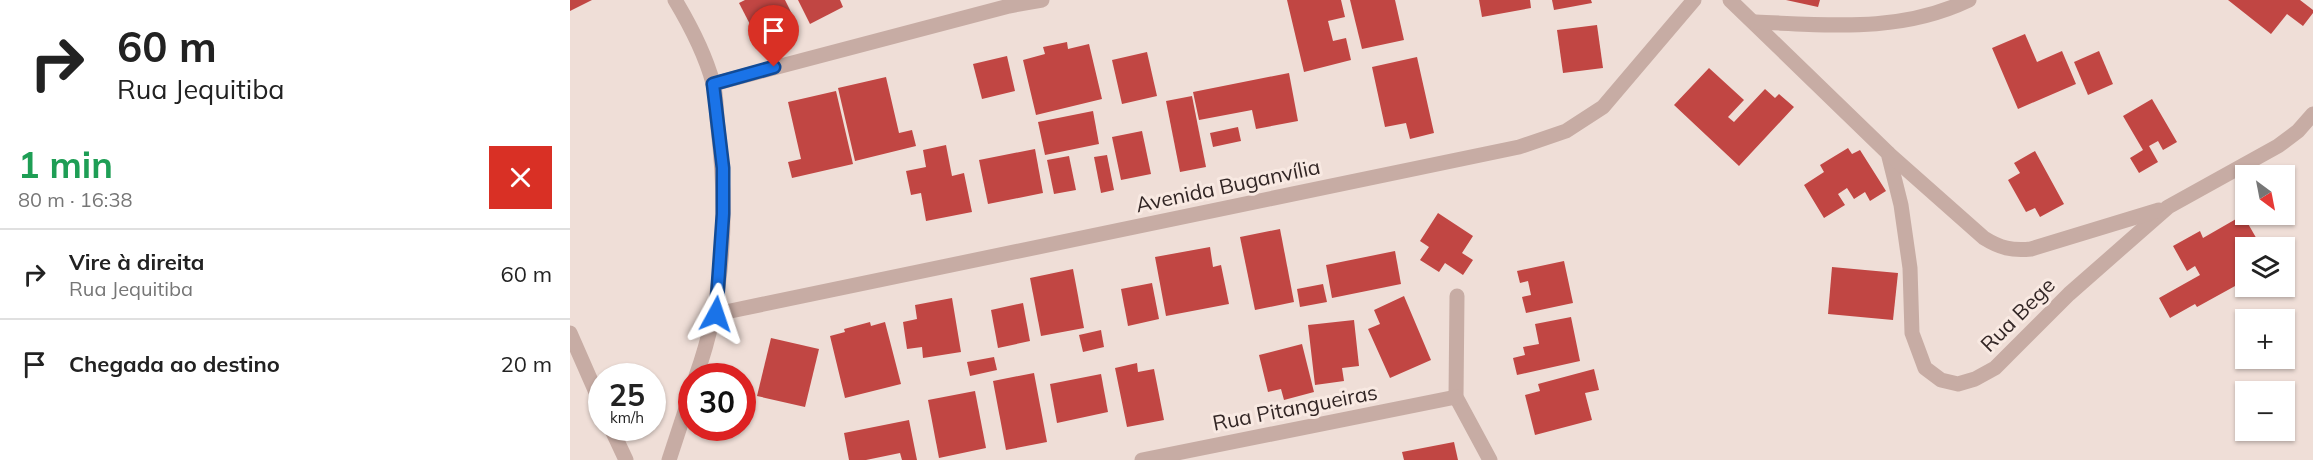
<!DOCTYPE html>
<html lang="pt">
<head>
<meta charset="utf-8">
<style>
  body { margin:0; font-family:Mulish,sans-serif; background:#f2f2f2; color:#222; height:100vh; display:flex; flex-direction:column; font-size:22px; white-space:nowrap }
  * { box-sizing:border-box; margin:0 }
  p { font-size:20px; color:#767676 }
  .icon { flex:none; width:33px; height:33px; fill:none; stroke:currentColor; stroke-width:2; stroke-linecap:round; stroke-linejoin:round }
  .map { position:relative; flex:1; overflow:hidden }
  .panel { display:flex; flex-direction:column; background:#fff; width:570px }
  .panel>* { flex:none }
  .banner { background:#fff; color:#222; overflow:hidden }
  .needle { width:39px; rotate:148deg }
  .tools { position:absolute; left:1665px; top:165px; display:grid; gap:12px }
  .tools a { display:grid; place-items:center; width:60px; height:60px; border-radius:0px; background:#fff; box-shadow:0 2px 4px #0004; font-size:30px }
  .speed { position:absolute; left:18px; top:363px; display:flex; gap:12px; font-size:30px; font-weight:700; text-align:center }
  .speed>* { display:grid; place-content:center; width:78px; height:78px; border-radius:50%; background:#fff; box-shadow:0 2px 4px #0004; line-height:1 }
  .speed small { font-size:15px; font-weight:400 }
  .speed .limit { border:9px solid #d22; background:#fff; color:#111 }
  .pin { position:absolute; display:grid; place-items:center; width:51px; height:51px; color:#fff; margin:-62px -26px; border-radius:50% 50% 50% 0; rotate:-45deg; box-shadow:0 0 6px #0007 }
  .pin .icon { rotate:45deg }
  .me { position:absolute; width:66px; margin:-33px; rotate:5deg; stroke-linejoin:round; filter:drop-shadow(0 0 4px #0008) }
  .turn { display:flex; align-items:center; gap:21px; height:126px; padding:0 18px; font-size:27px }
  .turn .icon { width:78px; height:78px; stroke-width:2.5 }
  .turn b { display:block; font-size:42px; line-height:51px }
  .round { display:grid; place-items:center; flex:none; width:63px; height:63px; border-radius:0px; background:#f2f2f2 }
  .headline { display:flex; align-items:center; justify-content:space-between; height:102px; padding:0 18px }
  h1 { font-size:36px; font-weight:700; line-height:45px; color:#1e9e55 }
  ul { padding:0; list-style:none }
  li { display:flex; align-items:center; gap:18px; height:90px; padding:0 18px; border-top:2px solid #e0e0e0 }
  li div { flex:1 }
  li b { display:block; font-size:22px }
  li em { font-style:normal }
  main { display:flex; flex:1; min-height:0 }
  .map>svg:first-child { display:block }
</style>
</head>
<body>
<main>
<section class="panel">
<div class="banner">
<div class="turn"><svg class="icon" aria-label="right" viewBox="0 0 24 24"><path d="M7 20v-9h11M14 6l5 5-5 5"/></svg><div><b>60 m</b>Rua Jequitiba</div></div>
</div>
<div class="headline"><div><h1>1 min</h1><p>80 m · 16:38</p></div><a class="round" style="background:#d93025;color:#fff"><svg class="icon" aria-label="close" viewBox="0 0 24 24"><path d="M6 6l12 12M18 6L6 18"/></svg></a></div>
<ul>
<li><svg class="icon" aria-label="right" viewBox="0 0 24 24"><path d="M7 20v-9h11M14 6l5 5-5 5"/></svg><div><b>Vire à direita</b><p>Rua Jequitiba</p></div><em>60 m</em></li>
<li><svg class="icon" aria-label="arrive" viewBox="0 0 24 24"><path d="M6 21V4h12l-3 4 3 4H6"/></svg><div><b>Chegada ao destino</b></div><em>20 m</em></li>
</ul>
</section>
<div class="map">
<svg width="1743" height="460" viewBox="0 0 1743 460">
  <rect width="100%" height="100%" fill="#efded7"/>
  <g fill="#c14643">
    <path d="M0,0H22L0,11Z"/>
    <path d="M175,0H215L222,14L185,34L169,3Z"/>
    <path d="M228,0H270L273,7L240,24Z"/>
    <path d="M717,0H771L775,17L758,21L763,41L776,38L781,60L734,72Z"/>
    <path d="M780,0H825L834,40L792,49Z"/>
    <path d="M909,0H960L961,8L912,17Z"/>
    <path d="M982,0H1021L1022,3L984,10Z"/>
    <path d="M1216,0H1250L1248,7Z"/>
    <path d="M1658,0H1730L1743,10V13L1733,26L1717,14L1701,34Z"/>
    <path d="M1027,25L1033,68L993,73L987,30Z"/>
    <path d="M1455,34L1467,62L1492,51L1506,84L1448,109L1422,48Z"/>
    <path d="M497,42L498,49L519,44L532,99L466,115L453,60L475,54L473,47Z"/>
    <path d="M1529,51L1543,84L1518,95L1504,62Z"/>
    <path d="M577,52L587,96L552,104L542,60Z"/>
    <path d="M437,56L445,91L412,99L403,64Z"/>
    <path d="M847,57L864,133L840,139L836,123L815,127L802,67Z"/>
    <path d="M1139,68L1174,100L1158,117L1164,122L1195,89L1205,98L1209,94L1224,107L1169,166L1104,105Z"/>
    <path d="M719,73L728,121L686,129L682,110L629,120L623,92Z"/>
    <path d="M316,77L329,133L342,130L346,146L285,161L268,88Z"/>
    <path d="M266,91L283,164L222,178L218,162L231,159L218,102Z"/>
    <path d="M622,96L636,167L610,172L596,101Z"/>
    <path d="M1582,99L1607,142L1593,150L1588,141L1579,146L1588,162L1569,173L1560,158L1573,150L1553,116Z"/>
    <path d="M523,111L529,144L475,155L468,122Z"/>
    <path d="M668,127L671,141L643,147L640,133Z"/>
    <path d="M572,131L581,174L551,180L542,137Z"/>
    <path d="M376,145L382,176L394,173L402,212L356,221L351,193L341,195L336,171L356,167L353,150Z"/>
    <path d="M1278,148L1282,154L1290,150L1316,191L1300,201L1295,192L1284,199L1277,188L1268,194L1275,205L1254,218L1234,185L1254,172L1250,165Z"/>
    <path d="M465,149L473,193L418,204L409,160Z"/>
    <path d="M1465,151L1494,204L1470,217L1465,208L1456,212L1438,180L1450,173L1444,163Z"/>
    <path d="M537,155L544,190L531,193L524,157Z"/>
    <path d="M499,156L506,190L484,194L477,160Z"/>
    <path d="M868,213L903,236L892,253L903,260L893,275L875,263L869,272L850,260L859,247L850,241Z"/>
    <path d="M1673,215L1692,248H1676V280L1627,307L1625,304L1600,318L1589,298L1630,275L1625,266L1617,271L1603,246L1630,231L1633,238Z"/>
    <path d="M710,229L724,302L685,310L670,237Z"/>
    <path d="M640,247L643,267L651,265L659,304L596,316L585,257Z"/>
    <path d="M825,251L831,284L762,298L756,265Z"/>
    <path d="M994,261L1003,303L956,313L952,297L961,295L958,281L950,283L947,271Z"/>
    <path d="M1262,267L1328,273L1323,320L1258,314Z"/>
    <path d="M503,269L514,328L471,336L460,278Z"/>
    <path d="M582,283L589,319L558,326L551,289Z"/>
    <path d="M753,284L757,302L730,307L727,289Z"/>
    <path d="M834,296L861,360L820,378L798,329L810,324L804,310Z"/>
    <path d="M382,298L391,352L353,358L352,347L337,349L333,322L347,319L345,305Z"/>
    <path d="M453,303L460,341L428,348L421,310Z"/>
    <path d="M1001,317L1010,361L947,375L943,358L955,355L953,347L969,344L965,324Z"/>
    <path d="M784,320L789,366L772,368L774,381L745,385L738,325Z"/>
    <path d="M300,322L301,326L315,322L331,384L275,398L260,336L275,332L274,329Z"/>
    <path d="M531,330L534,347L513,352L509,335Z"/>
    <path d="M201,338L249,349L235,407L187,396Z"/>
    <path d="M732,344L744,392L714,400L711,389L698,392L689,355Z"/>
    <path d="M424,357L427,370L400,376L397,362Z"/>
    <path d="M567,363L568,372L584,369L594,420L557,427L545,368Z"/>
    <path d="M1024,369L1029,390L1015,393L1022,420L965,435L955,395L970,391L968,384Z"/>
    <path d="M464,373L477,442L436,450L423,381Z"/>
    <path d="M531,374L538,412L487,423L480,384Z"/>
    <path d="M405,391L416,448L369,458L358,400Z"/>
    <path d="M339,420L347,460H332L330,453L296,460H279L274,433Z"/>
    <path d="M884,442L888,460H834L832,452Z"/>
  </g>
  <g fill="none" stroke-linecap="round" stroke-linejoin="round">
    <g stroke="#c7aca4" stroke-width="15">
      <path d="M105,0C120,25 135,54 143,83C147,97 146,114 148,128C158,212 155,297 126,376"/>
      <path d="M1160,0L1318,153L1331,205L1340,268L1342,333L1355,368L1371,380L1388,384L1405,379L1425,368L1499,294L1598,207L1708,146L1728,131L1743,114"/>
      <path d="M1186,22C1260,25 1330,33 1399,0"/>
      <path d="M143,84L439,6L472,0"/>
      <path d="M1318,153L1414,238C1430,248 1442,251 1461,249L1589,210"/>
      <path d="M887,296L886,397L920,460"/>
      <path d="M146,314L949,147L996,131L1033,107L1124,0"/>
      <path d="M0,333L32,406"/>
      <path d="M41,428L56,460"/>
      <path d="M99,460L122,390"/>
      <path d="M572,460L886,397"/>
    </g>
  </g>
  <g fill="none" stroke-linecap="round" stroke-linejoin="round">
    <defs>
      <path id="route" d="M146,314L153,214V168L143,84L204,67"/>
    </defs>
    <use href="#route" stroke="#114b97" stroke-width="15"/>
    <use href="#route" stroke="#1a73e8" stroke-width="10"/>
  </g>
  <g text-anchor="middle" stroke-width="6" stroke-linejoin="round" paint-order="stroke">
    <g font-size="21" fill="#322625" stroke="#f8e9e2">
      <text transform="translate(658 186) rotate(-12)" y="7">Avenida Buganvília</text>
      <text transform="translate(1448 315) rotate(-45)" y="7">Rua Bege</text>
      <text transform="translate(725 408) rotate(-11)" y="7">Rua Pitangueiras</text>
    </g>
  </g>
</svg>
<div class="tools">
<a><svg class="needle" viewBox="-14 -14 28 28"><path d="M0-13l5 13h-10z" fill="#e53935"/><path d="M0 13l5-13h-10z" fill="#767676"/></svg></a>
<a><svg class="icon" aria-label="layers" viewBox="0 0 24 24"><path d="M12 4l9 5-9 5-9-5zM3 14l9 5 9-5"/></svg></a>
<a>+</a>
<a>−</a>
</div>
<div class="speed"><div>25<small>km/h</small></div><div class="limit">30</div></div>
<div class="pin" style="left:204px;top:67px;background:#d93025"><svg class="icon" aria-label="arrive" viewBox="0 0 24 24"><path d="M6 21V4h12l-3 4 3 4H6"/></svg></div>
<svg class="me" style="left:146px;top:314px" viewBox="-20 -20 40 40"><path d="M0-17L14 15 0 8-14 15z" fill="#1a73e8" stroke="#fff" stroke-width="4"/></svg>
</div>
</main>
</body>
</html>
